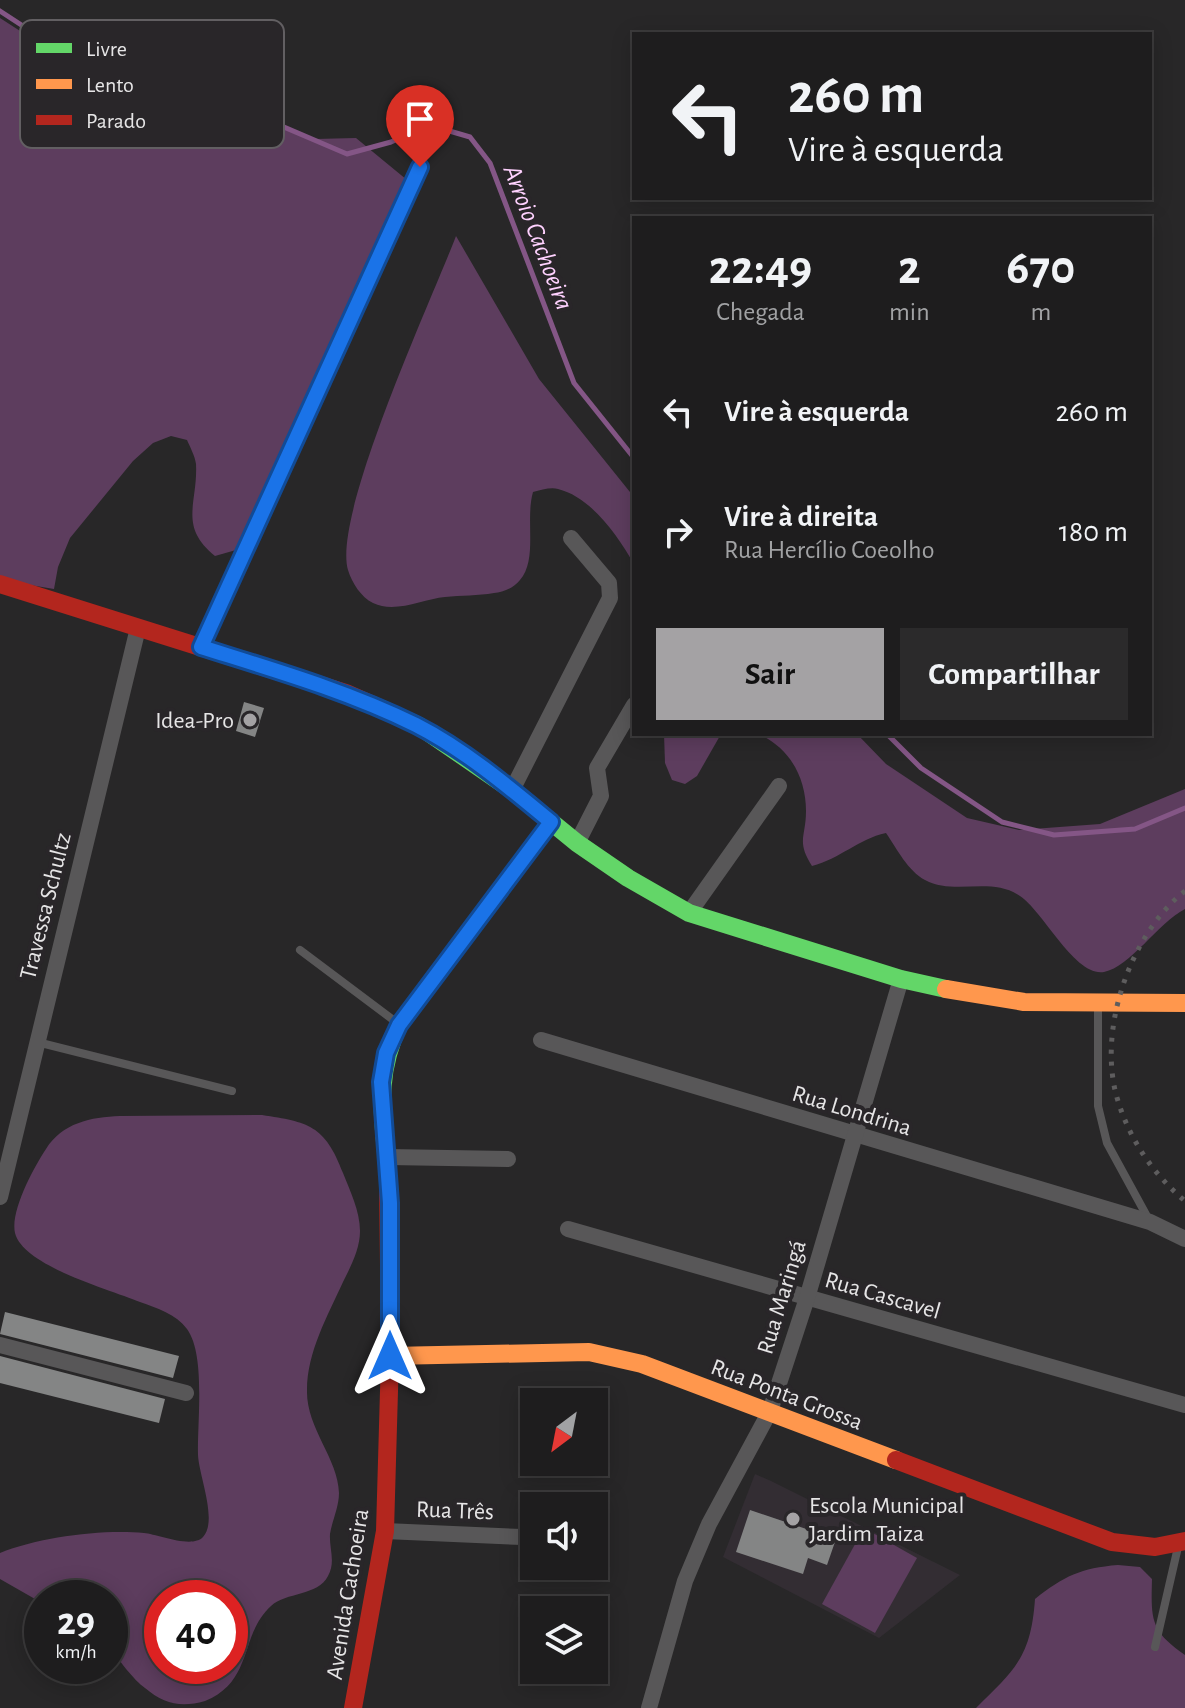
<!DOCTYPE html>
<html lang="pt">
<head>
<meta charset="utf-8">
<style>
  body { margin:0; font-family:"Alegreya Sans",sans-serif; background:#2b2a2b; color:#f1f3f6; height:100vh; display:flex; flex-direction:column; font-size:30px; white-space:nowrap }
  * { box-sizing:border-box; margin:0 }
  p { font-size:26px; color:#a1a2a4 }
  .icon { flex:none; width:44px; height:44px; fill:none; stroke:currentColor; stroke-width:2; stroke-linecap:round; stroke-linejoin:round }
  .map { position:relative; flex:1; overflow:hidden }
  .details { position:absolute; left:632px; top:216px; width:520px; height:520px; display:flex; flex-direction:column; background:#1e1d1e; border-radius:0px; box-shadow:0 4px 20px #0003,0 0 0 2px #3c3b3c }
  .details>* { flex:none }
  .top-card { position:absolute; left:632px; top:32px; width:520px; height:168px; border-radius:0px; box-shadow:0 4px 20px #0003,0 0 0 2px #3c3b3c; background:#1e1d1e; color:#f1f3f6; overflow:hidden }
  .needle { width:52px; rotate:212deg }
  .tools { position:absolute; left:520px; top:1388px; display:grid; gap:16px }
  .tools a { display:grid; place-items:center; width:88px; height:88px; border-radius:0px; background:#1e1d1e; box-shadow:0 4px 20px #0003,0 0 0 2px #3c3b3c; font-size:40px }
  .speed { position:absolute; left:24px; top:1580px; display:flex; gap:16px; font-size:40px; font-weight:700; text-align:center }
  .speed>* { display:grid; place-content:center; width:104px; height:104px; border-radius:50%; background:#1e1d1e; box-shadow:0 4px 20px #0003,0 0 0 2px #3c3b3c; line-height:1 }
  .speed small { font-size:20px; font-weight:400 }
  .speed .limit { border:12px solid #d22; background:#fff; color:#111 }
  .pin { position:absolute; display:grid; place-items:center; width:68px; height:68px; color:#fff; margin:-82px -34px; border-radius:50% 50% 50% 0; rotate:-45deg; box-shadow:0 0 8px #0007 }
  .pin .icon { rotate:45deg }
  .me { position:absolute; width:88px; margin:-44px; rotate:0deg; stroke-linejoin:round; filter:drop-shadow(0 0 6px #0008) }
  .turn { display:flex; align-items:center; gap:28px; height:168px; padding:0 24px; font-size:36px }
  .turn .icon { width:104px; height:104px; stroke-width:2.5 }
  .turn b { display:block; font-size:56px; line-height:68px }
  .eta { display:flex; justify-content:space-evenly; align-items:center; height:136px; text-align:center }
  .eta b { font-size:48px; font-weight:600; line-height:56px }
  .button { display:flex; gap:16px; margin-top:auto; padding:16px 24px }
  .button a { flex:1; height:92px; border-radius:0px; background:#a4a2a4; color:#111; font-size:32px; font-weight:600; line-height:92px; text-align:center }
  .button a+a { background:#2b2a2b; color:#f1f3f6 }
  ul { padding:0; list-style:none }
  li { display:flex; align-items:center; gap:24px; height:120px; padding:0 24px }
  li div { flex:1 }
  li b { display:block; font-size:30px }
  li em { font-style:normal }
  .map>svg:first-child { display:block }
</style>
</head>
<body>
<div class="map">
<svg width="1185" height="1708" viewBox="0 0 1185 1708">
  <rect width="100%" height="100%" fill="#282728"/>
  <path fill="#332d33" d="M755,1474L771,1481L960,1575L879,1638L723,1557Z"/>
  <g fill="#5d3d5e" fill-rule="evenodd">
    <path d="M0,18L65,60L114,79L212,95L315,139L356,138L418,189L250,529L236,550L215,556C178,526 198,504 196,464C195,456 190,447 187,440L171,436L153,443L133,461L70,538L58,567L54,589L0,580Z"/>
    <path d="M456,236L539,379L634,497V564C618,536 591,497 558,489C551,487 541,490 533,492C525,520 538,559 520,580C514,588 503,592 494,593C478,596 461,595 445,597C423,599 395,614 373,603C361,597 352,583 348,570C332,515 432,299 456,236Z"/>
    <path d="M664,734H721L697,776L685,784L672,780L665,763Z"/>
    <path d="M758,734H857L886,764L967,818L1019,830L1100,824L1185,789V909C1158,923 1130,967 1104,972C1075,977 1043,911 1020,896C991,876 955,896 925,880C908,871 897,849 886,833C858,839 840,859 812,866C796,841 806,837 806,811C806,777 789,747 758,734Z"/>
    <path d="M262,1115C308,1122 325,1125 343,1173C350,1191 360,1211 360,1231C360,1249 351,1266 343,1282C328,1315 307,1352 307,1390C306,1428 338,1458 339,1493C339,1507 332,1521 330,1534C329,1548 336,1562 328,1576C318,1596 286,1592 271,1606C239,1635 254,1681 205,1701C181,1708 164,1704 145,1688C134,1680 117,1659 111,1646C106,1634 110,1611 110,1598H42V1603L0,1579V1553C39,1537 102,1529 144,1533C157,1534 192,1549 203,1537C218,1521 199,1476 198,1455C197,1422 206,1355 187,1329C176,1314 157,1308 140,1302C111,1290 23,1266 15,1233C10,1211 34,1167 46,1149C62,1123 91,1117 120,1116ZM230,1598V1666H162V1598Z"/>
    <path d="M864,1528L917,1558L875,1633L822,1604Z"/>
    <path d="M1118,1565L1140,1567L1152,1579C1151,1619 1150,1631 1185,1655V1708H976C1016,1669 1031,1656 1035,1599C1064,1576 1081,1568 1118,1565Z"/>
  </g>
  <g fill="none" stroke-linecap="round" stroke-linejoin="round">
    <g stroke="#845686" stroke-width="5">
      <path d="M0,11L98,75L146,94L244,110L347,154L391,142L429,125L470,137L490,163L574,383L634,458"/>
      <path d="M887,734L921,768L1002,822L1054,835L1135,829L1185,808"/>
    </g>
  </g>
  <g fill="#848585">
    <path d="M244,702L264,708L255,737L236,731Z"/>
    <path d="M5,1312L179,1356L173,1378L0,1334Z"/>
    <path d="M0,1356L165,1399L159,1423L0,1383Z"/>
    <path d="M750,1510L836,1539L827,1565L808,1558L803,1574L736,1552Z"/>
  </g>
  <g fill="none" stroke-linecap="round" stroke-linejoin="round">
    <g stroke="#585758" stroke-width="8">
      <path d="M300,950L396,1022"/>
      <path d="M1098,1005V1106L1107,1143L1149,1220"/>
      <path d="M37,1042L232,1091"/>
      <path d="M1155,1647L1178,1547"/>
    </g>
    <g stroke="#585758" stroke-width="16">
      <path d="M201,647L420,167"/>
      <path d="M512,790L610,598L609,583L571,538"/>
      <path d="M577,843L601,796L597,768L634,705"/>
      <path d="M689,913L779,786"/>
      <path d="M541,1040L1150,1222L1185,1239"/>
      <path d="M388,1157L508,1159"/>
      <path d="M0,1197L138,628"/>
      <path d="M568,1229L1185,1405"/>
      <path d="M0,1345L186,1393"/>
      <path d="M385,1531L522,1537"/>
      <path d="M649,1708L685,1581L709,1524L770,1411L807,1298L901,979"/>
    </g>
    <g stroke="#63d668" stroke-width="18">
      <path d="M382,709L419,726L512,790L577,843L628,878L689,913L901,979L946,989"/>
      <path d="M388,1176C384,1117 373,1080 399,1025L551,822"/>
    </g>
    <g stroke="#ff974d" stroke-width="18">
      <path d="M946,989L1024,1002L1185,1003"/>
      <path d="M390,1356L589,1352L642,1364L896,1460"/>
    </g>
    <g stroke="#b3261e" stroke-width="18">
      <path d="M0,584L346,693L382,709"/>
      <path d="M896,1460L1112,1542L1155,1547L1185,1541"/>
      <path d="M353,1708L385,1531L390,1356L388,1176"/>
    </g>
    <path stroke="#5e5d5e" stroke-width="5" stroke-dasharray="4 8" stroke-linecap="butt" d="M1185,891C1130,934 1096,1032 1118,1101C1130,1140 1153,1174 1185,1201"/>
  </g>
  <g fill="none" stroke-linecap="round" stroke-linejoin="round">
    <defs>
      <path id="route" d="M390,1356V1203L381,1082L386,1053L399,1025L551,822C510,788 465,750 416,725C347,691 274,670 201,647L420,167"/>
    </defs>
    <use href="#route" stroke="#114b97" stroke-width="20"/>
    <use href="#route" stroke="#1a73e8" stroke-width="14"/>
  </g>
  <g fill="#a4a2a4" stroke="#292629" stroke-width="3">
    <circle cx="250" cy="720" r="8"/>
    <circle cx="793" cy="1519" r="8"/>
  </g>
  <g text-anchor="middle" stroke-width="8" stroke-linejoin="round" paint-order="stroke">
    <g font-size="24" fill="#e6e5e6" stroke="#292629" text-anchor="end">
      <text x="234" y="728">Idea-Pro</text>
      <text x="809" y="1513" text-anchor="start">Escola Municipal<tspan x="809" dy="28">Jardim Taiza</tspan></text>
    </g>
    <g font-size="24" fill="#e6e5e6" stroke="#292629">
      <text transform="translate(45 906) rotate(-76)" y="8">Travessa Schultz</text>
      <text transform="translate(852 1110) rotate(17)" y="8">Rua Londrina</text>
      <text transform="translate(883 1295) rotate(16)" y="8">Rua Cascavel</text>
      <text transform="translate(781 1297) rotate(-73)" y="8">Rua Maringá</text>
      <text transform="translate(787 1394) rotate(21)" y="8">Rua Ponta Grossa</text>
      <text transform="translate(455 1510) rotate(2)" y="8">Rua Três</text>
      <text transform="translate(347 1594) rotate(-81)" y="8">Avenida Cachoeira</text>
    </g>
    <g font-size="26" font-style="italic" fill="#ffd2ff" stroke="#292629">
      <text transform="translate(539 237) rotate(69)" y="9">Arroio Cachoeira</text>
    </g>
  </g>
  <rect x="20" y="20" width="264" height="128" rx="12" fill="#292629" stroke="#625f62" stroke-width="2"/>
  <rect x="36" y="43" width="36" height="10" fill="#63d668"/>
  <rect x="36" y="79" width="36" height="10" fill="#ff974d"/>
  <rect x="36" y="115" width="36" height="10" fill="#b3261e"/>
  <g font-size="22" fill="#e6e5e6">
    <text x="86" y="56">Livre</text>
    <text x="86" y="92">Lento</text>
    <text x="86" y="128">Parado</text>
  </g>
</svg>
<div class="tools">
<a><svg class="needle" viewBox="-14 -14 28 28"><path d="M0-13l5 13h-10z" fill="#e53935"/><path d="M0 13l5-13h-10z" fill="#a1a2a4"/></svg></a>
<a><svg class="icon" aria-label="sound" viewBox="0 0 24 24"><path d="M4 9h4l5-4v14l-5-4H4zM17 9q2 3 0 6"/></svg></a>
<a><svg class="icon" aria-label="layers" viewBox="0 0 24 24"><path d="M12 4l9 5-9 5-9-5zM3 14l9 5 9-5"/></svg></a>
</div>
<div class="speed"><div>29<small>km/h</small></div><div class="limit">40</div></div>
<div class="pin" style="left:420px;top:167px;background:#d93025"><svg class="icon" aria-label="arrive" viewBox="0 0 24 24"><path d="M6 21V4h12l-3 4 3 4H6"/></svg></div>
<svg class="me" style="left:390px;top:1356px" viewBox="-20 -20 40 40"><path d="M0-17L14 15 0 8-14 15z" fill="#1a73e8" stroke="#fff" stroke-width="4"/></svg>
<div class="top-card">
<div class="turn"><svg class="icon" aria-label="left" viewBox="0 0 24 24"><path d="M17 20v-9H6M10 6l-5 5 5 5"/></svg><div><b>260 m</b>Vire à esquerda</div></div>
</div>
<section class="details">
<div class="eta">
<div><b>22:49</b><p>Chegada</p></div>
<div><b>2</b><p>min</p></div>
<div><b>670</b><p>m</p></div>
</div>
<ul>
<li><svg class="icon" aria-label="left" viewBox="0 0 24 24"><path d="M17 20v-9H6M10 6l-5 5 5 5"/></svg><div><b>Vire à esquerda</b></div><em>260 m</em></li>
<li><svg class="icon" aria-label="right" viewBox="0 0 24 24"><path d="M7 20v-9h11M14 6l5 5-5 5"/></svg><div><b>Vire à direita</b><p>Rua Hercílio Coeolho</p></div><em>180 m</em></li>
</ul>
<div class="button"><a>Sair</a><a>Compartilhar</a></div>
</section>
</div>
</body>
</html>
